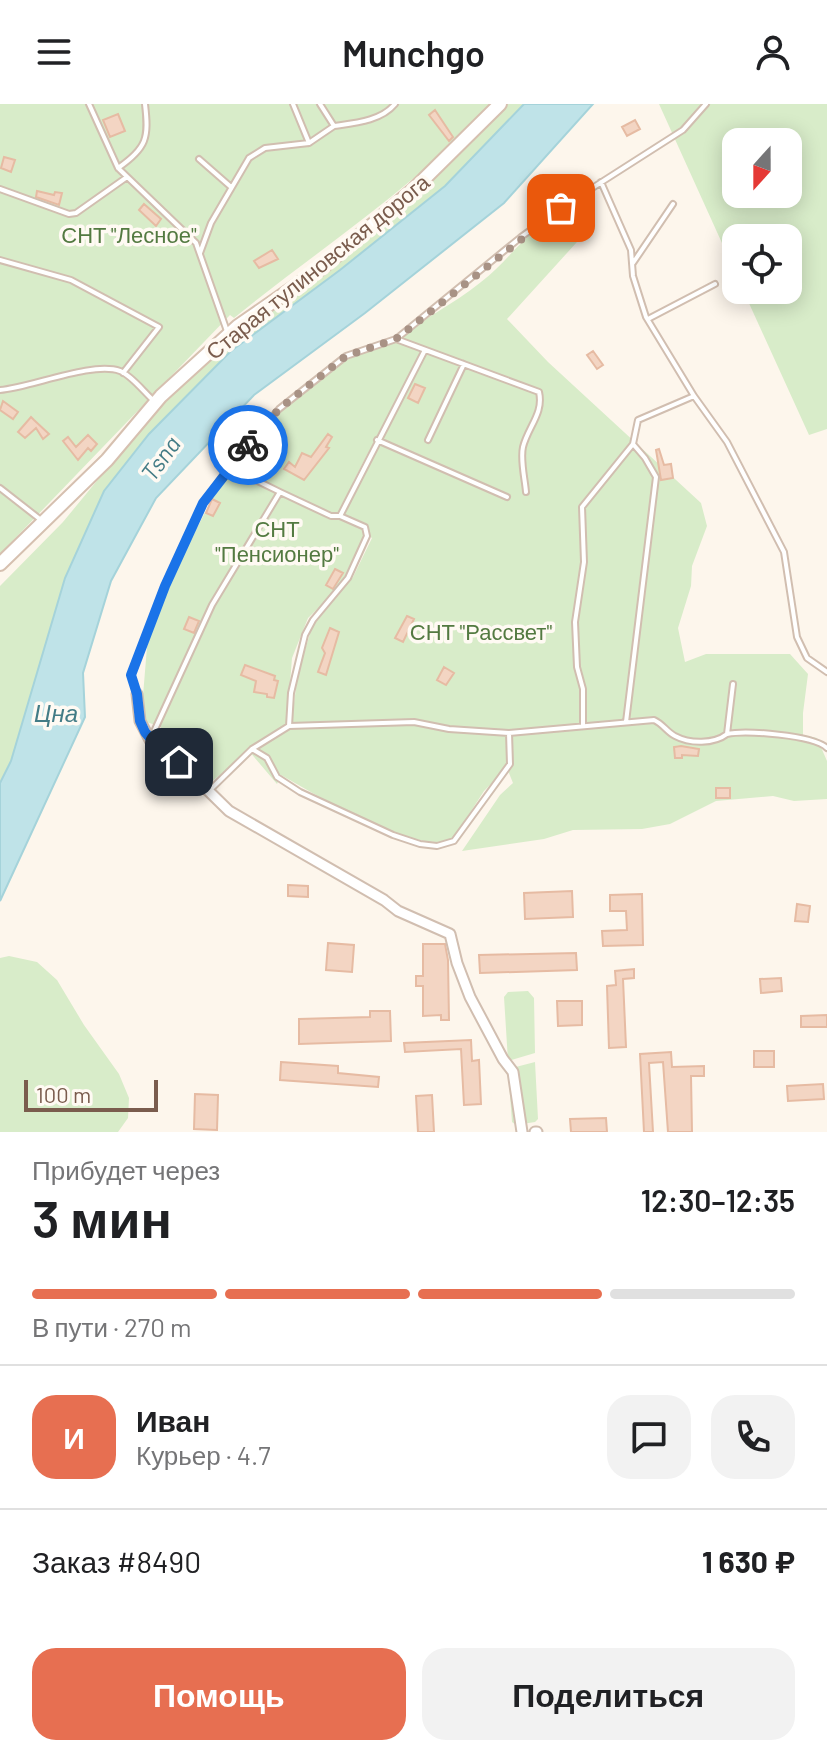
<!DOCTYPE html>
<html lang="ru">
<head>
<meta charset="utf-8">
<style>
  body { margin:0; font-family:Barlow,sans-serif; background:#f2f2f2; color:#202124; height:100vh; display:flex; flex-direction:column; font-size:30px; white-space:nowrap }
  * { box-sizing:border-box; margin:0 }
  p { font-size:26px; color:#757577 }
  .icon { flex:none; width:44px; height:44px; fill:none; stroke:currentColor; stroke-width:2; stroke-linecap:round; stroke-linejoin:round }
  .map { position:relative; height:1028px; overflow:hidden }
  .side { display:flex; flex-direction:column; background:#fff; flex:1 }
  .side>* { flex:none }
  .needle { width:52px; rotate:201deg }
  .tools { position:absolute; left:722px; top:24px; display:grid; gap:16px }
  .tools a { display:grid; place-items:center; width:80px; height:80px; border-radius:16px; background:#fff; box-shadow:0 4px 20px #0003; font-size:40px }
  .scale { position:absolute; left:24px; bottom:20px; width:134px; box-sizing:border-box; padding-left:8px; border:4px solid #7a5c4d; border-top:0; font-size:22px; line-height:28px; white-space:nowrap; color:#7a5c4d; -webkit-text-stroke:6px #fffaf3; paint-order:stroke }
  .pin { position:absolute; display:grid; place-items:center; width:68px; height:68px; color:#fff; margin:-34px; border-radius:16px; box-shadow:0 4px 12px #0006 }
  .courier { position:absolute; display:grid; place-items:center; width:80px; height:80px; margin:-40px; border:6px solid #1a73e8; border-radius:50%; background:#fff; color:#222; box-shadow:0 2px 10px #0007 }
  .overview em { font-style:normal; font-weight:600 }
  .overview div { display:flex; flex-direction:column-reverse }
  .overview { display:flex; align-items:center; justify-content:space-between; height:136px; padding:0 32px }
  h1 { font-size:52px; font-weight:600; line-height:60px }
  .bar { display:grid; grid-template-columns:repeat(4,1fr); gap:12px 8px; align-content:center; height:96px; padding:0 32px }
  .bar i { height:10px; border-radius:6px; background:#e0e0e0 }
  .bar .selected { background:#e76f51 }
  .bar p { grid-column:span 4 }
  .line { display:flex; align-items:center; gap:20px; padding:0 32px; border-top:2px solid #e0e0e0 }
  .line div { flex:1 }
  .round { display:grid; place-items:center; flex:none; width:84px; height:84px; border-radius:24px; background:#f2f2f2 }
  .primary-button { display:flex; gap:16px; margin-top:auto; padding:16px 32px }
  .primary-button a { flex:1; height:92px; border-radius:24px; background:#e76f51; color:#fff; font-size:32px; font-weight:600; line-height:92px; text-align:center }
  .primary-button a+a { background:#f2f2f2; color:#202124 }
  header { display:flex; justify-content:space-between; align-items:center; height:104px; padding:0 32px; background:#fff; font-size:36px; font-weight:600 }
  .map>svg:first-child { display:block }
  .green { fill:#d8ecc9; fill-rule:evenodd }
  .water { fill:#bfe3e8; stroke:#a5d3da; stroke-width:2 }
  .building { fill:#f3d5c3; stroke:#e6bba3; stroke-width:2 }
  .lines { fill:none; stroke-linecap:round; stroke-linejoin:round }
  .lane-casing { stroke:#d1beb0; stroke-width:8 }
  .street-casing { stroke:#d1beb0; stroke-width:13 }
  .secondary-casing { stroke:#d6c0b0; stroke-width:16 }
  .lane { stroke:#fff; stroke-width:4 }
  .street { stroke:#fff; stroke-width:9 }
  .secondary { stroke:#fff; stroke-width:12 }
  .done { stroke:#a89285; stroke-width:8; stroke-dasharray:0 14.4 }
  .route { stroke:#1a73e8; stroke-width:10 }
  .labels { text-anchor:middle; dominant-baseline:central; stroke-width:7; stroke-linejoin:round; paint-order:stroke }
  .park-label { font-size:22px; fill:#537a41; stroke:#fffaf3 }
  .street-label { font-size:22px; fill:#7a5c4d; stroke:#fffaf3 }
  .water-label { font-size:24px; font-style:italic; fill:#437c86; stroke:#fffaf3 }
</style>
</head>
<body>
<header><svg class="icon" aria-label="menu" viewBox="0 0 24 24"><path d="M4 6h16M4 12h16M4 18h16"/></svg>Munchgo<svg class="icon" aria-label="person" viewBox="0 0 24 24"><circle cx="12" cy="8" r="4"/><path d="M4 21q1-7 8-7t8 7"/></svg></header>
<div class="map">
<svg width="827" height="1028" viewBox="0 0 827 1028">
  <rect width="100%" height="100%" fill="#fdf6ec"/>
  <path class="green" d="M 0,0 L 491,0 C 465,23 441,51 415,73 C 356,123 293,166 234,214 L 230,211 L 0,450 Z
    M 507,0 L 524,0 L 445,82 L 340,166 L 104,387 L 65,474 L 11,657 L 0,679 L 0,482 L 63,418 L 156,305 L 220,240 L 442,64 Z
    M 659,0 L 827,0 L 827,325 L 809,331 L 743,186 L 788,186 L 788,134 L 736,134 L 736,170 ZM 736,38 L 788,38 L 788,90 L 736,90 Z
    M 556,111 L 577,138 L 507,215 L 548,258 L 701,399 L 707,422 L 692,462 L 691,482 L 678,524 L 685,558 L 706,550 L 790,550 L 808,570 L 803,609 L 803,631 L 817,634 L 827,657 L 827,695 L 794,697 L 773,692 L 716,697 L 670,720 L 642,725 L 573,726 L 544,735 L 462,747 L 500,691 L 513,679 L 507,664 L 484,687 L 453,735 C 414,752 317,691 281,671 L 277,680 L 249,647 L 210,679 L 162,638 L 161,623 L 141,616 L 147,543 L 155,514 L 182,453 L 213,393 L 285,299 L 337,261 L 387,236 L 392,238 C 420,216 453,201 481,178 C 508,157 526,128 556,111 ZM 376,334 L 382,337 L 357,381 L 353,378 ZM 365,430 L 372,434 L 353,473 L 312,523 L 298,569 L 292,614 L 287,617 L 292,554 L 308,514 L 339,484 Z
    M 9,852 L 37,858 L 57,876 L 84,921 L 119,970 L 129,994 L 128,1014 L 118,1028 L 0,1028 L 0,854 Z
    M 528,887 L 534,894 L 535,949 L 508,957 L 504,893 L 508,888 Z
    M 535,958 L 538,1015 L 535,1018 L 516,1021 L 512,1018 L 508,965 Z"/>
  <path class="water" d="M 524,0 L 593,0 L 504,99 L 365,209 L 254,291 L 156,394 L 111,477 L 83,569 L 85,613 L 0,797 L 0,679 L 11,657 L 65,474 L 104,387 L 149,330 L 231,247 L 340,166 L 445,82 Z"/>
  <path class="building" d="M 435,6 L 453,33 L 449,37 L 429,11 Z
    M 118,10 L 125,27 L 110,33 L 103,16 Z
    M 635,16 L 640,25 L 627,32 L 622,23 Z
    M 4,53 L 15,56 L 11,68 L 1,64 Z
    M 37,87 L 54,91 L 55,88 L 62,89 L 59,101 L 36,93 Z
    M 144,100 L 161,115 L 156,122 L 139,106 Z
    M 272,146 L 278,155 L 259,164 L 254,157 Z
    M 593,247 L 603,261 L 597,265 L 587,251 Z
    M 415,280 L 425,284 L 418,299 L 408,294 Z
    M 3,297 L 18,308 L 13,315 L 0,306 Z
    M 31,313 L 34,316 L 49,330 L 43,335 L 36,324 L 25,334 L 18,328 Z
    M 328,330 L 332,333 L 326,343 L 329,344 L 304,376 L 284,365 L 289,358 L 295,363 L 302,349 L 311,353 Z
    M 88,331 L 97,340 L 91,347 L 88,344 L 78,356 L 63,337 L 68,333 L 76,343 Z
    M 659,345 L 664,361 L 671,360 L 673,374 L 661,376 L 656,346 Z
    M 212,395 L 220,399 L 213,412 L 206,409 Z
    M 335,465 L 343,469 L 333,485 L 326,481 Z
    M 407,512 L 414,515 L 403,538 L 395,534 Z
    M 189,513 L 199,517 L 194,529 L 184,525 Z
    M 330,524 L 339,528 L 326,571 L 318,568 L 325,549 L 322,544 Z
    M 245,561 L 275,572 L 274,576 L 278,577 L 274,594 L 267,593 L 267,590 L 254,588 L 256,577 L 241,571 Z
    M 444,563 L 454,569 L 446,581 L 437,576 Z
    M 681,642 L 699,645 L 698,652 L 682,651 L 682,654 L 675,654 L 674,643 Z
    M 716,684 L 730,684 L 730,694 L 716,694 Z
    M 288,781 L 308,782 L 308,793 L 288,792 Z
    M 572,787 L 573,813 L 525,815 L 524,789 Z
    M 642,790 L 643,841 L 603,842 L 602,827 L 627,826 L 626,807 L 610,807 L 610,791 Z
    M 797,800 L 810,802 L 808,818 L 795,817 Z
    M 328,839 L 354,841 L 352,868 L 326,866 Z
    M 423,840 L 445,840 L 448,856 L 449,916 L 441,916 L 441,911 L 423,912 L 423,882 L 416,882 L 416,872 L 423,872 Z
    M 576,849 L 577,866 L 480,869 L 479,851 Z
    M 634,865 L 634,874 L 623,875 L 626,943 L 609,944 L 607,882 L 616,881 L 615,867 Z
    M 781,874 L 782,887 L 761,889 L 760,875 Z
    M 557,897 L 582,897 L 582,921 L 558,922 Z
    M 370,907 L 390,907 L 391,937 L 299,940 L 299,915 L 370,913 Z
    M 827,911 L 827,923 L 801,923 L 801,912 Z
    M 471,936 L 472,957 L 479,956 L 481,1000 L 464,1001 L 461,945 L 405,948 L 404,939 Z
    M 754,947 L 774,947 L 774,963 L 754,963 Z
    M 671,948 L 672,963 L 704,962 L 704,972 L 691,972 L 692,1028 L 668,1028 L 663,958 L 649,959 L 653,1028 L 644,1028 L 640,950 Z
    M 281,958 L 338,962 L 338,969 L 379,973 L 378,983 L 280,976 Z
    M 823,980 L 824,995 L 788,997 L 787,982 Z
    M 195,990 L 218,991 L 217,1026 L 194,1025 Z
    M 432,991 L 434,1028 L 418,1028 L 416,992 Z
    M 606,1014 L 607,1028 L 571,1028 L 570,1015 Z"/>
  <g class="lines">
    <defs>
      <path id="lane" d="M 89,0 L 118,64
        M 145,0 C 149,34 147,44 118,64 L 196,139 L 228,230
        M 293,0 L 309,39
        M 334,22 C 355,19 381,17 395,0
        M 199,55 L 231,83
        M 601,78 L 631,146 L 633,172 L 646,213 L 694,292 L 727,338 L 784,448 L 797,533 L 807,554 L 827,568
        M 0,85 L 69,110 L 76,109 L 127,73
        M 200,149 L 211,119 L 249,54 L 265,44 L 309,39 L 334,22 L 320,0
        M 0,156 L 71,176 L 159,223 L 123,269
        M 633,159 L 673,100
        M 648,215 L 715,180
        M 396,235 L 521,133 L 561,104 L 683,26 L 706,0
        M 0,286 C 30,284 92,257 120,267 C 131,271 144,288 153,296
        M 377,336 L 507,393
        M 428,336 L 464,260
        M 229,363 L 280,388
        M 0,384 L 41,416
        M 137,589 L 131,571 L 165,482 L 203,399 L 229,363 L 279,305 L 346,252 L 396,235 L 539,288 C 544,309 528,323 523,343 C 520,356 525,375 526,388
        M 626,618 L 656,373 L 645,354 L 633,340
        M 289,622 L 414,618 L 449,625 L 509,629 L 654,616 C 663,620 667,628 675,632 C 690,640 714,640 727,630 L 733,580
        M 583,622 L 583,585 L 577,563 L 575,518 L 584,458 L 582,403 L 633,340 L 638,316 L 694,292
        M 727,630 C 745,626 813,631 827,644
        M 151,634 L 212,501 L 280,388 L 331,412 L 340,412 L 425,246
        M 252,645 L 267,654 L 277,673 L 300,688 L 393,731 L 420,740 L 437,742 L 454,737 L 510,660 L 509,629
        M 210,686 L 252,645 L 289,622 L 291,589 L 305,531 L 313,516 L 348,474 L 367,432 L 365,423 L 340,412"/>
      <path id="street" d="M 137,590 L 140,617 L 150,636 L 179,658 L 229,707 L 384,796 L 398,807 L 450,830 L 457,859 L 470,893 L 503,955 L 513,968 L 522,1028
        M 535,1028 L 537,1028"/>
      <path id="secondary" d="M 0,460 L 107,356 L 161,292 L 238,222 L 323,163 L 414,85 L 500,0"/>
    </defs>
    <use href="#lane" class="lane-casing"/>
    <use href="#street" class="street-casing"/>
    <use href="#secondary" class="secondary-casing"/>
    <use href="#lane" class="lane"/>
    <use href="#street" class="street"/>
    <use href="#secondary" class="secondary"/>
  </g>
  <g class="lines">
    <path class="done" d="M 248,341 L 279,305 L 346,252 L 396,235 L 561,104"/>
    <path class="route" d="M 179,658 L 160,646 L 145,628 L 140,617 L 137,590 L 131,571 L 165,482 L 203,399 L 248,341"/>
  </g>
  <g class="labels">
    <g class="park-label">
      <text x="129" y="130">СНТ "Лесное"</text>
      <text x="277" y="424">СНТ<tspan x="277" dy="25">"Пенсионер"</tspan></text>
      <text x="481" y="527">СНТ "Рассвет"</text>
    </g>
    <g class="street-label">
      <text transform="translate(317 162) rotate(-39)">Старая тулиновская дорога</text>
    </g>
    <g class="water-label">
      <text transform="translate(160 354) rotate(-54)">Tsna</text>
      <text x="56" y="608">Цна</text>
    </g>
  </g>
</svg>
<div class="tools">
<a><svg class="needle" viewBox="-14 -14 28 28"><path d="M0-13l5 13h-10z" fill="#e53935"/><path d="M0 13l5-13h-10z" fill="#757577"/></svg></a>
<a><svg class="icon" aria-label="locate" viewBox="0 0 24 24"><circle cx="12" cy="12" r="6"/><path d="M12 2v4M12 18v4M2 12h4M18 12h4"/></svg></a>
</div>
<div class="scale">100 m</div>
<div class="pin" style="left:561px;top:104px;background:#ea580c"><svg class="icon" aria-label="bag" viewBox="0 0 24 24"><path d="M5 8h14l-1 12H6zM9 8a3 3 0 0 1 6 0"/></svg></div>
<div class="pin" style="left:179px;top:658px;background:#1f2937"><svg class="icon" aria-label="home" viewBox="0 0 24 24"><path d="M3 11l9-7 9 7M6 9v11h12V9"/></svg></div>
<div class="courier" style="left:248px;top:341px"><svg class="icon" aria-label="bike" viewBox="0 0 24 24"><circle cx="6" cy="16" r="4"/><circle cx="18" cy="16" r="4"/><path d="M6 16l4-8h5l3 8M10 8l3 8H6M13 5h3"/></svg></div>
</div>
<section class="side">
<div class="overview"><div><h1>3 мин</h1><p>Прибудет через</p></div><em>12:30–12:35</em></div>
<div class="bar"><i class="selected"></i><i class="selected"></i><i class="selected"></i><i></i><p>В пути · 270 m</p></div>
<div class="line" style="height:144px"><b class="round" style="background:#e76f51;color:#fff">И</b><div><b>Иван</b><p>Курьер · 4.7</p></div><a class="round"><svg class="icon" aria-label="chat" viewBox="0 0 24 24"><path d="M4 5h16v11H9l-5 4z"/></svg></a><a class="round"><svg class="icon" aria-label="phone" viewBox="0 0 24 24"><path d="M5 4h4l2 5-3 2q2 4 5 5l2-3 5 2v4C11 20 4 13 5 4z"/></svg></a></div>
<div class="line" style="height:104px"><div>Заказ #8490</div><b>1 630 ₽</b></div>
<div class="primary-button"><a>Помощь</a><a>Поделиться</a></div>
</section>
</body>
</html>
